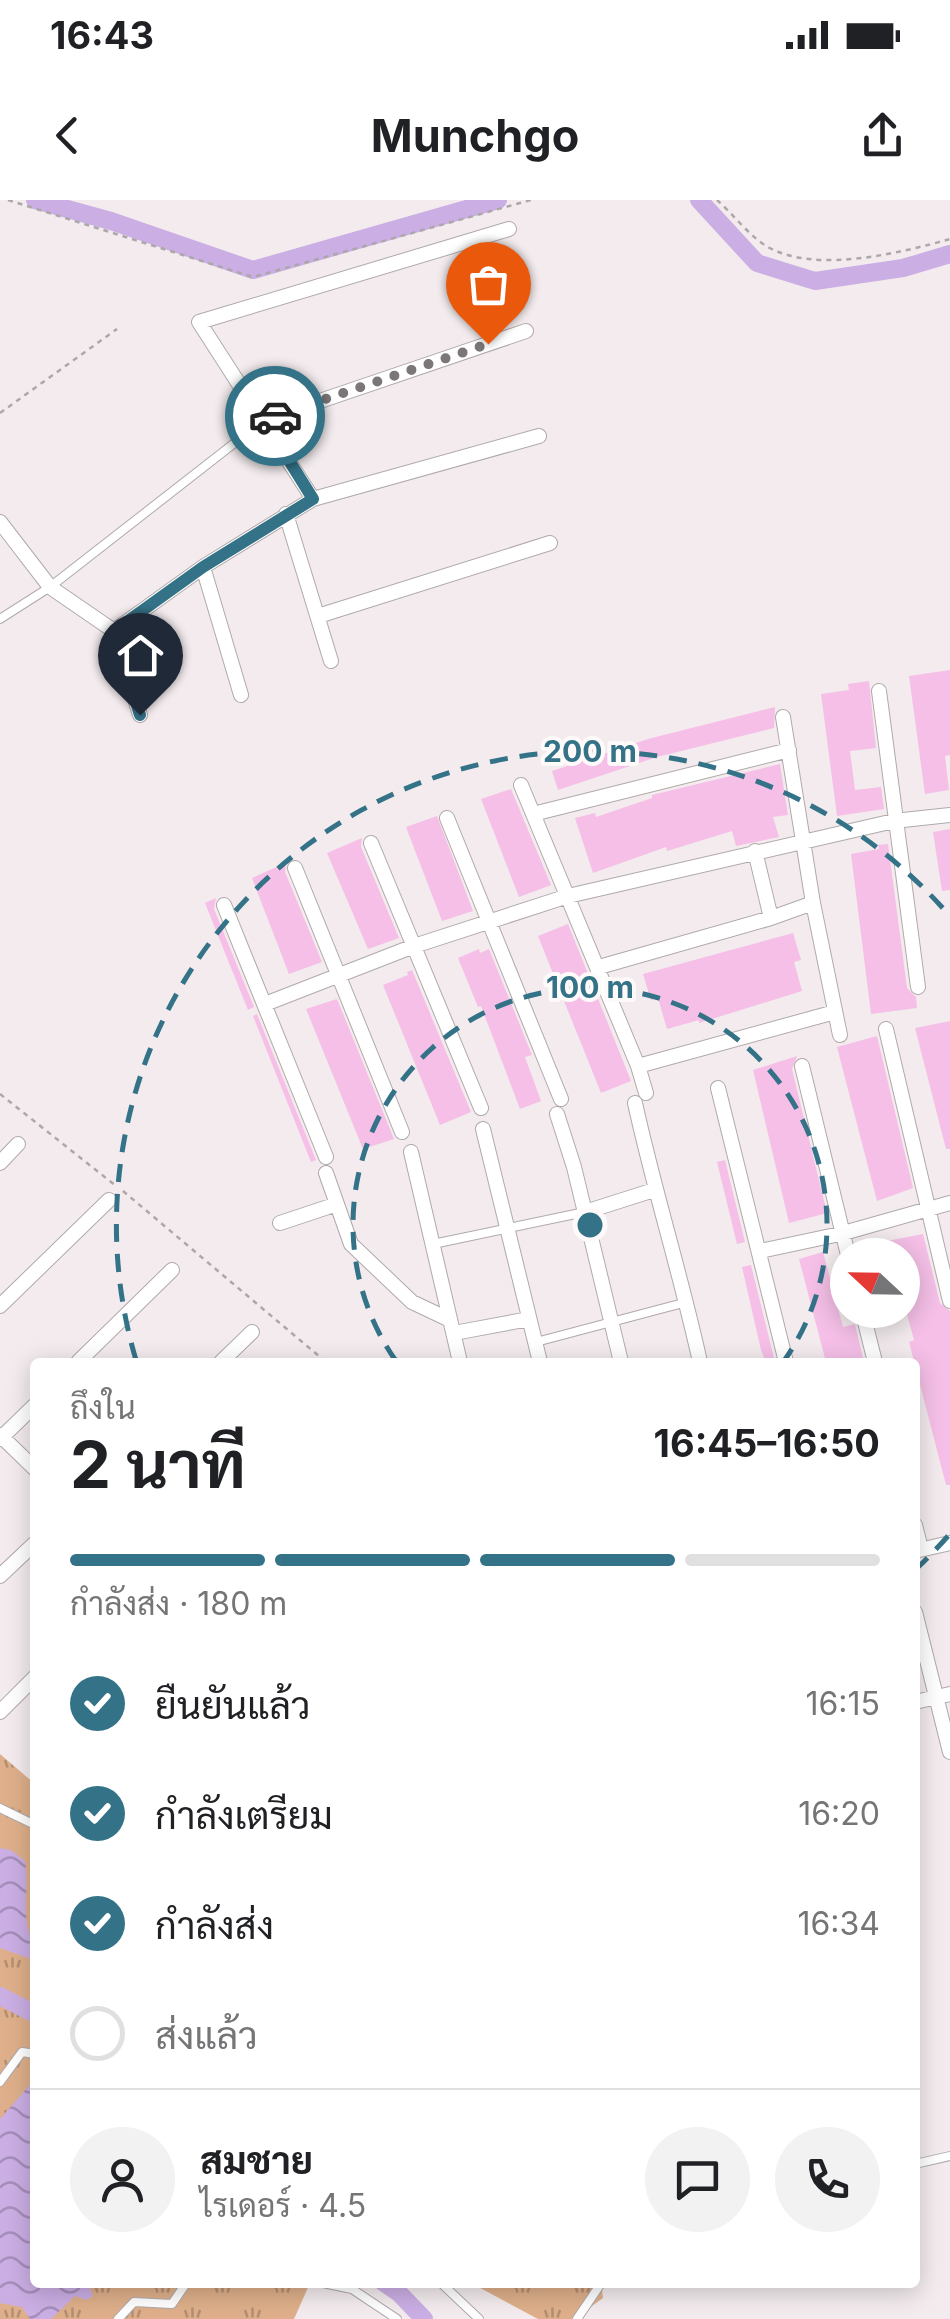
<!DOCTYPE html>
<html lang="th">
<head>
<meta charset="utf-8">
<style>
  body { margin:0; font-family:Inter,Sarabun,sans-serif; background:#f2f2f2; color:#202124; height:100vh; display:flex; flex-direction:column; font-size:38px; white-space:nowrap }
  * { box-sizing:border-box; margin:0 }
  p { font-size:32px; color:#757577 }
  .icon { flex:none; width:55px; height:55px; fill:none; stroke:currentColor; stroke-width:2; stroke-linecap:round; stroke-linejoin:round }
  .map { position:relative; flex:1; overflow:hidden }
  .side { position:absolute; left:30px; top:1158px; width:890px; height:930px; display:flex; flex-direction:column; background:#fff; border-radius:10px; box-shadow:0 5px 25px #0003 }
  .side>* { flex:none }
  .needle { width:65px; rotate:292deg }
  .controls { position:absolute; left:830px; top:1038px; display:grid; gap:20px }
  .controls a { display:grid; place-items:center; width:90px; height:90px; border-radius:50%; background:#fff; box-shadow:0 5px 25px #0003; font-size:50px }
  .pin { position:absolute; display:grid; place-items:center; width:85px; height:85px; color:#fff; margin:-102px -42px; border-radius:50% 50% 50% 0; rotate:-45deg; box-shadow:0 0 10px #0007 }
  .pin .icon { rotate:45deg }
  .courier { position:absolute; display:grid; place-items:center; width:100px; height:100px; margin:-50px; border:8px solid #347288; border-radius:50%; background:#fff; color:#222; box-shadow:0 2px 12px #0007 }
  .headline em { font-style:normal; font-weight:700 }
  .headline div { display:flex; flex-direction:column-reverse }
  .headline { display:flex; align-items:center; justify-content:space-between; height:170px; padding:0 40px }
  h1 { font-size:65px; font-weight:700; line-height:75px }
  .bar { display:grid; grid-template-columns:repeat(4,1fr); gap:15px 10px; align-content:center; height:120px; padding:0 40px }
  .bar i { height:12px; border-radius:8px; background:#e0e0e0 }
  .bar .on { background:#347288 }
  .bar p { grid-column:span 4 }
  .line { display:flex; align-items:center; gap:25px; padding:0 40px; border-top:2px solid #e0e0e0 }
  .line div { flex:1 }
  .round { display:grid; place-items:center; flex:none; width:105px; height:105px; border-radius:52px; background:#f2f2f2 }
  ol { padding:0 40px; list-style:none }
  li { display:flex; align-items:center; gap:30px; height:110px }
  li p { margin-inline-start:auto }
  li .icon { padding:10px; border-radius:50%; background:#347288; color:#fff; stroke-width:4 }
  li:last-child { color:#757577 }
  li i { width:55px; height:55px; border:5px solid #e0e0e0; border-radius:50% }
  .status { display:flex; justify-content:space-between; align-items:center; height:70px; padding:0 50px; background:#fff; direction:ltr }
  .status svg { height:28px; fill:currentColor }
  header { display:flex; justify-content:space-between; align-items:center; height:130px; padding:0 40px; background:#fff; font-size:45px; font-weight:700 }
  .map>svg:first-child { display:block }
  .grass { fill:url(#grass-tufts) }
  .water { fill:url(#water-waves) }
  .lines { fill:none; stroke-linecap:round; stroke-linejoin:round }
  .canal { stroke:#caaee4; stroke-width:18 }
  .building { fill:#f5bfe7 }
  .lane-casing { stroke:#b0a9aa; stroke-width:10 }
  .street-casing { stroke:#b0a9aa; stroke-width:16 }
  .path { stroke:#aea7a9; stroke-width:2.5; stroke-dasharray:5 5; stroke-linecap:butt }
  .lane { stroke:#fff; stroke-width:8 }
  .street { stroke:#fff; stroke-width:14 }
  .done { stroke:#7b7677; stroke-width:10; stroke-dasharray:0 18 }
  .route { stroke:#347288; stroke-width:12 }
  .ring { fill:none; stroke:#347288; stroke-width:5; stroke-dasharray:18 12 }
  .centre { fill:#347288; stroke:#fefafa; stroke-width:5 }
  .ring-label { font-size:30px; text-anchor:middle; font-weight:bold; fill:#347288; stroke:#fefafa; stroke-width:8; stroke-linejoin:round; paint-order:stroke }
</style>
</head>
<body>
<div class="status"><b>16:43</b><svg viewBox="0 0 49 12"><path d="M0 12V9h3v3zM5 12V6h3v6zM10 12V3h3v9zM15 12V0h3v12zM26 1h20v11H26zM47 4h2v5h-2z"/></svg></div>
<header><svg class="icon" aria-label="back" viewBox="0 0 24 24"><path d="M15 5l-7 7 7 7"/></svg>Munchgo<svg class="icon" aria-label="share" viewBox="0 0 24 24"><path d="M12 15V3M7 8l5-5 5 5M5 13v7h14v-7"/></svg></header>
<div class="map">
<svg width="950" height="2119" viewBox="0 0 950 2119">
  <defs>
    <pattern id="grass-tufts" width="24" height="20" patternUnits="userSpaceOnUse" patternTransform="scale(2.5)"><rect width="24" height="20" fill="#deaf8a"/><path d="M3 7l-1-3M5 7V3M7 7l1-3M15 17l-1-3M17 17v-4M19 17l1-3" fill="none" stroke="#b58f72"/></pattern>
    <pattern id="water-waves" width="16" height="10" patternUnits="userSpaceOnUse" patternTransform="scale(2.5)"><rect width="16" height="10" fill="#caaee4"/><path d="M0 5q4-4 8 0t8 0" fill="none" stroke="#a58eba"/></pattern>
  </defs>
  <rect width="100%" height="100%" fill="#f3ebed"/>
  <path class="grass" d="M 0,1554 L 35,1584 L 35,2082 L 310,2083 L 294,2119 L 0,2119 Z
    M 471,2083 L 601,2083 L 603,2098 L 574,2119 L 538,2119 Z"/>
  <path class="water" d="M 0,1648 L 11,1650 L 25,1661 C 30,1694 19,1716 35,1748 L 31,1759 L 0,1748 Z
    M 35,1879 L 35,2082 L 88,2083 L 93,2096 L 86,2100 L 75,2096 L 51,2119 L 30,2119 L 22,2107 L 0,2103 L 0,1919 Z"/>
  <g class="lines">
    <path class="canal" d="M 35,0 L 111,21 L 253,70 L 498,0
      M 699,0 L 757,63 L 815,81 L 903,68 L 950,54
      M 0,1796 L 35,1814
      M 383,2082 L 399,2093 L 424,2119"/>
  </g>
  <path class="building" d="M 950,470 L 950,555 L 945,556 L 949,590 L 925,594 L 909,476 Z
    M 869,481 L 876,548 L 850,551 L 855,590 L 881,587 L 884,609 L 837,616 L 821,494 L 849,490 L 848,484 Z
    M 775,507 L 774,528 L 657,557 L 558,590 L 552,571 L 648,539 Z
    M 780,564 L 788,615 L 773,617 L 779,637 L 736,646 L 732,631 L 667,651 L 666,647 L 593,673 L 575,618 L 595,613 L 596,617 L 652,598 L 652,595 Z
    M 511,589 L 551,685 L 519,697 L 481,599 Z
    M 437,616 L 473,711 L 442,721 L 406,627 Z
    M 950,629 L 950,690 L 942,691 L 933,632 Z
    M 362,638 L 361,647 L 399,738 L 368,749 L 327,653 Z
    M 888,644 L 907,788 L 916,797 L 917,808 L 871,814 L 851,654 L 879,649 L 878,645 Z
    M 286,663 L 285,672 L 322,762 L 289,774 L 252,678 Z
    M 216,698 L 214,709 L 254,807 L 248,810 L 205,703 Z
    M 568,724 L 631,881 L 601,893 L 538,736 Z
    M 793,733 L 801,760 L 794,762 L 802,791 L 699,823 L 699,820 L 667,829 L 658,798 L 651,800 L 643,774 Z
    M 479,749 L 480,753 L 489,749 L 532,855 L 525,857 L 541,901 L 520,909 L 481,806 L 478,807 L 458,758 Z
    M 412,770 L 471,912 L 440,925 L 383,785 L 408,775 L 407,772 Z
    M 337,799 L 394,939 L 363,949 L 306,809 Z
    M 257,814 L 316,960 L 311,962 L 253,816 Z
    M 950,821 L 950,949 L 946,949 L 915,828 Z
    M 877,836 L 913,988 L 877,1001 L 837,847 Z
    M 797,856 L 792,869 L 827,1013 L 789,1023 L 753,870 Z
    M 725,960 L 745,1042 L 737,1044 L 717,962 Z
    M 923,1034 L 940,1103 L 950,1111 L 950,1285 L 946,1285 L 909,1142 L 914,1140 L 902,1096 L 902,1055 L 890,1055 L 887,1041 Z
    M 823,1052 L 843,1127 L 855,1124 L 864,1162 L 826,1162 L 799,1059 Z
    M 751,1065 L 775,1162 L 766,1162 L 761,1150 L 742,1067 Z"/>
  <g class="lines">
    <defs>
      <path id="lane" d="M 0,419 L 50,387 L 264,220
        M 433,1044 L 585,1012
        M 536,1142 L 687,1102
        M 0,1608 L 35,1625
        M 0,1882 L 22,1852 L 35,1854
        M 915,1964 L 950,1956
        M 318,2082 L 352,2089 L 397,2119
        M 440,2082 L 479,2119
        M 118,2119 L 134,2102 L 172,2104 L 187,2082
        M 577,2119 L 602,2082"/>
      <path id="street" d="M 264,220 L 526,131
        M 313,299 L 539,236
        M 286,314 L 331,461
        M 0,322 L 50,387 L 114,431 L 203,367 L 313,299 L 199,122 L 509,29
        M 203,367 L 241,495
        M 318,416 L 550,343
        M 114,431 L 140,515
        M 879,491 L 918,787
        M 783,517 L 813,703 L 840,835
        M 521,585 L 638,866 L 835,812
        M 533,614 L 789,550
        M 447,618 L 561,899
        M 371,643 L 481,908
        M 755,651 L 771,718
        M 295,668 L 402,932
        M 224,705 L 326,957
        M 599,767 L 771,718 L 813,703
        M 265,804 L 414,746 L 568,696 L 894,621 L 950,615
        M 886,829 L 950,1101
        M 638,866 L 646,893
        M 802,866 L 848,1055
        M 718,888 L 786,1162
        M 635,903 C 654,990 681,1075 700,1162
        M 557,914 L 574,967 L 621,1162
        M 483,929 L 540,1162
        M 411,952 L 460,1162
        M 0,963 L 18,944
        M 326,973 L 351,1044 L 412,1102 L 450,1120
        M 585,1012 L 654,990
        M 280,1023 L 337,1004
        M 760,1051 L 840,1034 L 950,1003
        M 0,1106 L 109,1000
        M 862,1110 L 875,1162
        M 454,1133 L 529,1119
        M 78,1162 L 172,1070
        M 221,1162 L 252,1132
        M 0,1235 L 35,1269
        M 0,1239 L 35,1205
        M 915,1325 L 921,1349
        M 915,1351 L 950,1343
        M 0,1376 L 35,1343
        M 915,1412 L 950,1552
        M 915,1502 L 950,1494
        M 0,1512 L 35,1477"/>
    </defs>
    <use href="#lane" class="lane-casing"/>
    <use href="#street" class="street-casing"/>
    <path class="path" d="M 8,0 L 253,77 L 531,0
      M 717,0 C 733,14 750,37 768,47 C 816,74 900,53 950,39
      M 0,213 L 117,129
      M 0,894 L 116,986
      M 123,991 L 326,1162"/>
    <use href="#lane" class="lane"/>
    <use href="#street" class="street"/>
  </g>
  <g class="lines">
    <path class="done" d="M 275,216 L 488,144"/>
    <path class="route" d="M 140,515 L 114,431 L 203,367 L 313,299 L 264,220 L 275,216"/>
  </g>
  <g class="ring">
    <path d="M396 1161A237 237 0 1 1 784 1161"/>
    <path d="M948 1336A474 474 0 0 1 916 1369M136 1160A474 474 0 0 1 948 714"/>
  </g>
  <circle cx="590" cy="1025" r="15" class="centre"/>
  <g class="ring-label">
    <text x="590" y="562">200 m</text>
    <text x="590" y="798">100 m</text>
  </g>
</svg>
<div class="controls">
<a><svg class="needle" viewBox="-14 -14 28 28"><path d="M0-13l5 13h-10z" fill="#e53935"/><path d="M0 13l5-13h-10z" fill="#757577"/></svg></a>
</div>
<div class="pin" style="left:488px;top:144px;background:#ea580c"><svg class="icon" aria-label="bag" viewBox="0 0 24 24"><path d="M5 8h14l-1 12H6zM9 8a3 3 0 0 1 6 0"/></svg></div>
<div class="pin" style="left:140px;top:515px;background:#1f2937"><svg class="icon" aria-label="home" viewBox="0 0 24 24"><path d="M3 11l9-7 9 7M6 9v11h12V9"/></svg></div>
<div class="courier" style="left:275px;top:216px"><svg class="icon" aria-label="car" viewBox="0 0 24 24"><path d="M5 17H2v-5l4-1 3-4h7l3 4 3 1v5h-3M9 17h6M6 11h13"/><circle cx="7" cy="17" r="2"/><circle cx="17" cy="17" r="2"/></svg></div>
<section class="side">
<div class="headline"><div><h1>2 นาที</h1><p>ถึงใน</p></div><em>16:45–16:50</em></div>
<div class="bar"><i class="on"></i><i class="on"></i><i class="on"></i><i></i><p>กำลังส่ง · 180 m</p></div>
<ol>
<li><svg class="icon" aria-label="check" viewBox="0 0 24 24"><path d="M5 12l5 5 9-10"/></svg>ยืนยันแล้ว<p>16:15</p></li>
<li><svg class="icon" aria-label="check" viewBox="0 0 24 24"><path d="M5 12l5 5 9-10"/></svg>กำลังเตรียม<p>16:20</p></li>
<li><svg class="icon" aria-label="check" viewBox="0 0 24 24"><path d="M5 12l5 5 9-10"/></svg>กำลังส่ง<p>16:34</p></li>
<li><i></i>ส่งแล้ว</li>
</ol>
<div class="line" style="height:180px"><a class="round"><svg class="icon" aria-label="person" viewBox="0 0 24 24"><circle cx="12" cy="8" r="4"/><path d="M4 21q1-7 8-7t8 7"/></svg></a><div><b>สมชาย</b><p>ไรเดอร์ · 4.5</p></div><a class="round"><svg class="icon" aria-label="chat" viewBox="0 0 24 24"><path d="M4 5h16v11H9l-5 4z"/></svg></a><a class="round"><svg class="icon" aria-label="phone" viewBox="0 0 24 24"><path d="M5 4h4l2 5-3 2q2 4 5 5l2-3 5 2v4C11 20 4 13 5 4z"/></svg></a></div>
</section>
</div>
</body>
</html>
